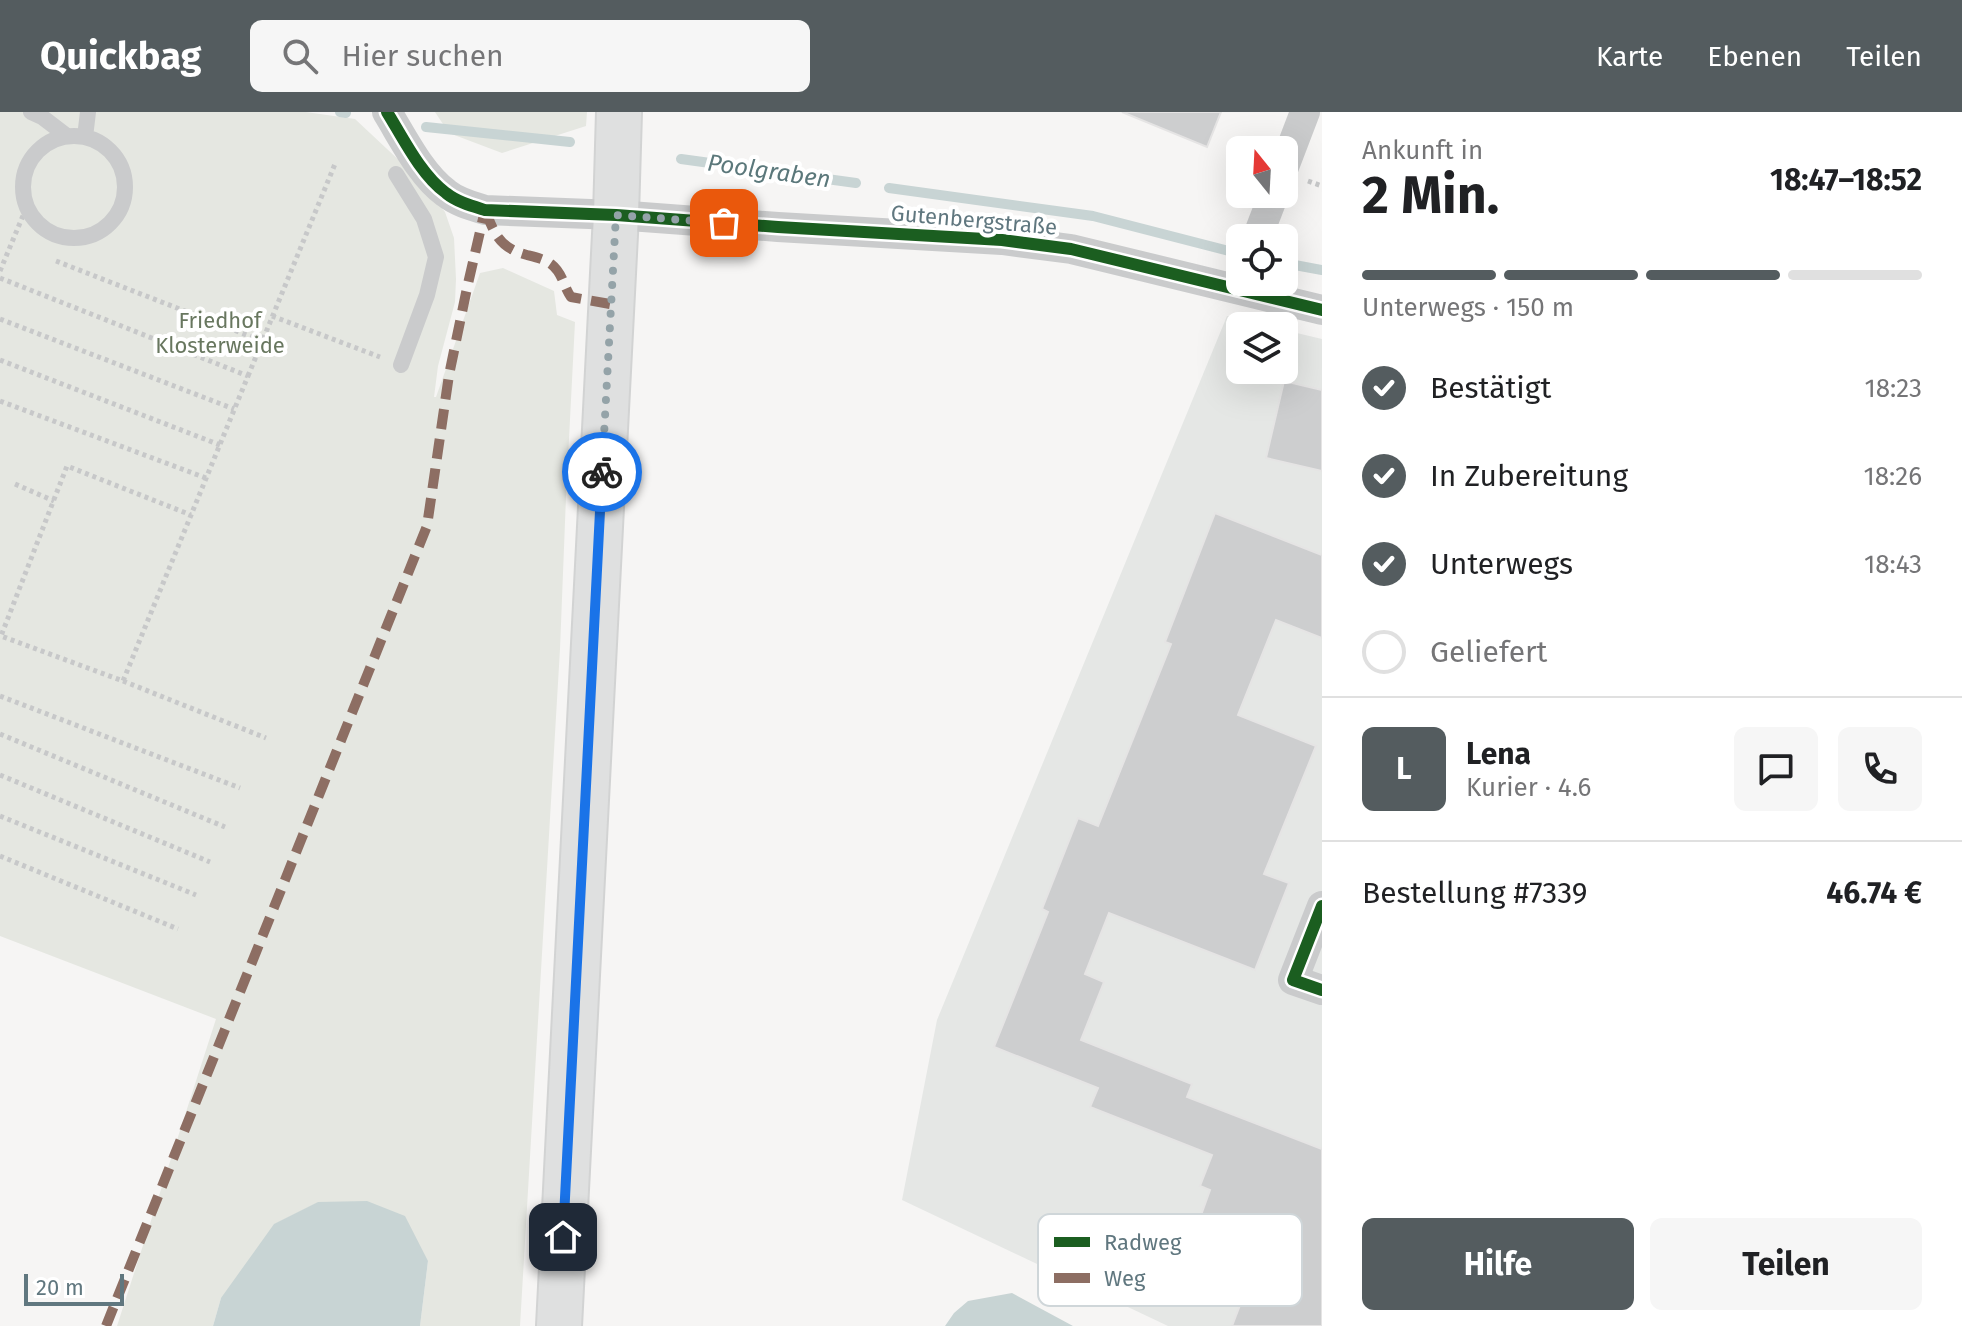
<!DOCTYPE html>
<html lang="de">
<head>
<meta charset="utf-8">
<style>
  body { margin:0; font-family:"Fira Sans",sans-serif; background:#f6f6f6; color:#202124; height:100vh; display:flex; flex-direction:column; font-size:30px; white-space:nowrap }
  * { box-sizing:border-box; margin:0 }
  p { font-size:26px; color:#757577 }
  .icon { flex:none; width:44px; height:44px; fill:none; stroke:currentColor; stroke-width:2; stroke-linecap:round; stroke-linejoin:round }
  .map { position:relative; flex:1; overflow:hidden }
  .side { display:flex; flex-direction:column; background:#fff; width:640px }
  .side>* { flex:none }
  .needle { width:52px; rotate:342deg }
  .controls { position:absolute; left:1226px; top:24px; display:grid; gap:16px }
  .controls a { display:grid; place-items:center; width:72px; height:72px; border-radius:12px; background:#fff; box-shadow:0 8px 32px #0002; font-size:40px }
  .scale { position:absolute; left:24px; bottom:20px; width:100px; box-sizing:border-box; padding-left:8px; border:4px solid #60777f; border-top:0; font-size:22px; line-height:28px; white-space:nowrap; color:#60777f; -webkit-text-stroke:6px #fff; paint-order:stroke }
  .pin { position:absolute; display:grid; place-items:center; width:68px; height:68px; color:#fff; margin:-34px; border-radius:16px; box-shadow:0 4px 12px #0006 }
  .courier { position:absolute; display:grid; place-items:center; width:80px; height:80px; margin:-40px; border:6px solid #1a73e8; border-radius:50%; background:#fff; color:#222; box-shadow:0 2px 10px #0007 }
  .overview em { font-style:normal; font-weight:700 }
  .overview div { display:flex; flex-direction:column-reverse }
  .overview { display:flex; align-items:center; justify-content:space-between; height:136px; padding:0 40px }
  h1 { font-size:52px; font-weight:700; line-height:60px }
  .bar { display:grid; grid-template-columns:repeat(4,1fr); gap:12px 8px; align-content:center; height:96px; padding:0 40px }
  .bar i { height:10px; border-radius:6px; background:#e0e0e0 }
  .bar .active { background:#545c5f }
  .bar p { grid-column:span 4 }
  .line { display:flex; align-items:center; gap:20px; padding:0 40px; border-top:2px solid #e0e0e0 }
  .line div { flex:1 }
  .round { display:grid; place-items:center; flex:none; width:84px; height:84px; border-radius:12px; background:#f6f6f6 }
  ol { padding:0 40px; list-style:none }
  li { display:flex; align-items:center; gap:24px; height:88px }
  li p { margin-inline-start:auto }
  li .icon { padding:8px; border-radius:50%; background:#545c5f; color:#fff; stroke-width:4 }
  li:last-child { color:#757577 }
  li i { width:44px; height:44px; border:4px solid #e0e0e0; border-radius:50% }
  .button { display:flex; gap:16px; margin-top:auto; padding:16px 40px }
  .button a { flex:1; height:92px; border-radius:12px; background:#545c5f; color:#fff; font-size:32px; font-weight:700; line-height:92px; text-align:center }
  .button a+a { background:#f6f6f6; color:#202124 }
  header { display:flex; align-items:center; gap:48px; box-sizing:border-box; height:112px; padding:0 40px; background:#545c5f; color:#fff }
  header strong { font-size:38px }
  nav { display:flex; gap:44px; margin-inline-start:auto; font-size:28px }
  .search { width:560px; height:72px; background:#f6f6f6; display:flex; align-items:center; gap:20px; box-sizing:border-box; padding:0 28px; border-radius:12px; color:#757577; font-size:30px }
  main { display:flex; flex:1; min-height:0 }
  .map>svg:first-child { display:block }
  .built { fill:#e5e7e5 }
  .green { fill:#e5e7e1 }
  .water { fill:#c8d4d4 }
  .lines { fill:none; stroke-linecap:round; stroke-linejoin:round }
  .stream { stroke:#c8d4d4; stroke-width:10 }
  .building { fill:#cdcecf; stroke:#e5e4e4; stroke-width:2 }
  .secondary-casing { stroke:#d2d3d3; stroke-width:48 }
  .path { stroke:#c7c8c9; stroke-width:5; stroke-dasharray:4 4; stroke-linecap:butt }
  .lane { stroke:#cacbcc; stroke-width:16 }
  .street { stroke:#cacbcc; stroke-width:30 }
  .secondary { stroke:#dfe0e0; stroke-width:44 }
  .quiet { stroke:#8d6e63; stroke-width:10; stroke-dasharray:20 10; stroke-linecap:butt }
  .cycleway-casing { stroke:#fff; stroke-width:17 }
  .cycleway { stroke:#1b5e20; stroke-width:12 }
  .done { stroke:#94a3a8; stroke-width:8; stroke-dasharray:0 14.4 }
  .route { stroke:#1a73e8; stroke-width:10 }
  .labels { text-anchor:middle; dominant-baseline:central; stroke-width:8; stroke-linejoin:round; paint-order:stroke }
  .street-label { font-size:22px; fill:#60777f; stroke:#fff }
  .park-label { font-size:22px; fill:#68775f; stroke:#fff }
  .water-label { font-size:24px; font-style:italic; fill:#5b787b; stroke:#fff }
  .key { fill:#fff; stroke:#cfd6d9; stroke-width:2 }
  .key-label { font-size:22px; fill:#60777f }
</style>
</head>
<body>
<header>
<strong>Quickbag</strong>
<div class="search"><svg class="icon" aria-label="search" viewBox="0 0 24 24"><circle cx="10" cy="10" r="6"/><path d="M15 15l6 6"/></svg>Hier suchen</div>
<nav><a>Karte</a><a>Ebenen</a><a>Teilen</a></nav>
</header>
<main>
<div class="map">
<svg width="1322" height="1214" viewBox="0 0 1322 1214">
  <rect width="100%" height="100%" fill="#f6f5f4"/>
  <path class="built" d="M 1227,204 L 1268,214 L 1240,214 L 1240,258 L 1284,258 L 1284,218 L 1322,227 L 1322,1214 L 1168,1214 L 902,1088 L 937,908 Z"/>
  <path class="green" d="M 0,0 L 306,0 L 355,7 L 418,66 L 445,100 L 454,126 L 456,167 L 455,190 L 438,254 L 434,285 L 436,285 L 480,161 L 503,156 L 554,179 L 557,203 L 575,210 L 566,385 L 560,537 L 520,1214 L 420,1214 L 428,1149 L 221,1186 L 213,1214 L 117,1214 L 216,907 L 0,824 Z
    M 435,0 L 587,0 L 586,14 L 502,41 L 449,21 Z"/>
  <path class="water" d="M 367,1089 L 405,1104 L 428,1149 L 420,1214 L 213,1214 L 221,1186 L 274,1112 L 318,1090 Z
    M 1012,1181 L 1073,1214 L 945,1214 L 954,1201 L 968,1189 Z"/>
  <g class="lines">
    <path class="stream" d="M 340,0 L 346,1
      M 426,15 L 570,30
      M 681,47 L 856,71
      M 889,76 L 1093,104 L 1229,139
      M 1284,151 L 1322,158"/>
  </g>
  <path class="building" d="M 1122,0 L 1221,0 L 1207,35 Z
    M 1284,269 L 1322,278 L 1322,359 L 1266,346 Z
    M 1215,401 L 1322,443 L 1322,526 L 1276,508 L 1238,603 L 1316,634 L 1264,762 L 1289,771 L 1255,858 L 1109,801 L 1085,862 L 1104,870 L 1081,928 L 1192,972 L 1187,985 L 1322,1037 L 1322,1214 L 1232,1214 L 1264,1130 L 1200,1106 L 1210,1078 L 1200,1074 L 1212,1043 L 1090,995 L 1098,976 L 994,935 L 1048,800 L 1042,797 L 1078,706 L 1098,714 L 1171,532 L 1165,530 Z"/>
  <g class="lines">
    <defs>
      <path id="secondary" d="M 559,1214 L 616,103 L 619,0"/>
    </defs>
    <use href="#secondary" class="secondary-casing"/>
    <path class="path" d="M 1308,69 L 1322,74
      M 56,149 L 262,229
      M 0,159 L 27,94
      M 0,166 L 248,264 L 123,569 L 1,524 L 67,354 L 191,403
      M 272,204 L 380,245
      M 0,207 L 234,297
      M 0,248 L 220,333
      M 248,264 L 335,52
      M 0,289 L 206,366
      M 15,372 L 54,389
      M 123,569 L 266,626
      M 0,584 L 240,676
      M 0,622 L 225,715
      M 0,663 L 210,750
      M 0,704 L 196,783
      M 0,744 L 178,817"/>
    <path class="lane" d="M 31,0 L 42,5 L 67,24
      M23 75a51 51 0 1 1 102 0a51 51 0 1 1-102 0Z
      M 85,25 L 88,0
      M 396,62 L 424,107 L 436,145 L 427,183 L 401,253"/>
    <path class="street" d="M 387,0 C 403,26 421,63 446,81 C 457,90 472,94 485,98 L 616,103 L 778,115 L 1002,128 L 1071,137 L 1322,198
      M 1284,55 L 1305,0
      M 1257,126 L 1274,82
      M 1322,794 L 1293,868 L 1322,878"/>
    <use href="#secondary" class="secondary"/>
    <path class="quiet" d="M 485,98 C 495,123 500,136 527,143 C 535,145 544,147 551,152 C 563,161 563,174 571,185 L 610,192
      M 106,1214 L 427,414 L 449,263 L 467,176 L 485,98"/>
    <defs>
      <path id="cycleway" d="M 387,0 C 403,26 421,63 446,81 C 457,90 472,94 485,98 L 616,103 L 778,115 L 1002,128 L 1071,137 L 1322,198
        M 1322,794 L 1293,868 L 1322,878"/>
    </defs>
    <use href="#cycleway" class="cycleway-casing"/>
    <use href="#cycleway" class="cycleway"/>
  </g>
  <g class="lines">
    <path class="done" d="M 602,360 L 616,103 L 724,111"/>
    <path class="route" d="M 563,1125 L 602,360"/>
  </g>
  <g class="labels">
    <g class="street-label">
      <text transform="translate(974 108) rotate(5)">Gutenbergstraße</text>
    </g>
    <g class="park-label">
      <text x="220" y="208">Friedhof<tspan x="220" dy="25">Klosterweide</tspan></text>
    </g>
    <g class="water-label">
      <text transform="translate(769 59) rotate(8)">Poolgraben</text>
    </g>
  </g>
  <rect x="1038" y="1102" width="264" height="92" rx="12" class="key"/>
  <rect x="1054" y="1125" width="36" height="10" fill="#1b5e20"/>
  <rect x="1054" y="1161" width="36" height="10" fill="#8d6e63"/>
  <g class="key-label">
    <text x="1104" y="1138">Radweg</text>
    <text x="1104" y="1174">Weg</text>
  </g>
</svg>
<div class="controls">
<a><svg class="needle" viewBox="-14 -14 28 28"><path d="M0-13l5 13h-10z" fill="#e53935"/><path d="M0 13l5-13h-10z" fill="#757577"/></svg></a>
<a><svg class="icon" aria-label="locate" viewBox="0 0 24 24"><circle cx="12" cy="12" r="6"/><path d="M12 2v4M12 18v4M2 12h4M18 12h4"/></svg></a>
<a><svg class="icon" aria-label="layers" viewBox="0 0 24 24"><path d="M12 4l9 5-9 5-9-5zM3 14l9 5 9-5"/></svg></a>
</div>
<div class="scale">20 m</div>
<div class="pin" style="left:724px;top:111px;background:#ea580c"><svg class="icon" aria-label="bag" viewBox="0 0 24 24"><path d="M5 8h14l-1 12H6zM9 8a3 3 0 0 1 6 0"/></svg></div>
<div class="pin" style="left:563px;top:1125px;background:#1f2937"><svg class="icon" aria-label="home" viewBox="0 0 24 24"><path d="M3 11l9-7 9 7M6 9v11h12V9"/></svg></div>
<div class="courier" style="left:602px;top:360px"><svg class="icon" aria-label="bike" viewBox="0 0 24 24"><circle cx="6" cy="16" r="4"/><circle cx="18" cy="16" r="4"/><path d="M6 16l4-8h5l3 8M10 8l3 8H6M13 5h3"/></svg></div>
</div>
<section class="side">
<div class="overview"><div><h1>2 Min.</h1><p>Ankunft in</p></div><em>18:47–18:52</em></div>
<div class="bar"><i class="active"></i><i class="active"></i><i class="active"></i><i></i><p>Unterwegs · 150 m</p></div>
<ol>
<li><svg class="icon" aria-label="check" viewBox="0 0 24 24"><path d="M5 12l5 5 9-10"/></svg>Bestätigt<p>18:23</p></li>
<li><svg class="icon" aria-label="check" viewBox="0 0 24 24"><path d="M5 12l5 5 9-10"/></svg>In Zubereitung<p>18:26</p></li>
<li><svg class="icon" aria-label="check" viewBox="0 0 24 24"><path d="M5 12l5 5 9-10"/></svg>Unterwegs<p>18:43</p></li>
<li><i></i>Geliefert</li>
</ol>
<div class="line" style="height:144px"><b class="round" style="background:#545c5f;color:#fff">L</b><div><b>Lena</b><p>Kurier · 4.6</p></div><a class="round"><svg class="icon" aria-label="chat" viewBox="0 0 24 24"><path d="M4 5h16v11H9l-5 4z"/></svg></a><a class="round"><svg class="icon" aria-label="phone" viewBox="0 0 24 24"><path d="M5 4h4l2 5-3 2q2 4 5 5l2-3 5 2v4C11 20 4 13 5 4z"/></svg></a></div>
<div class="line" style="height:104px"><div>Bestellung #7339</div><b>46.74 €</b></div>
<div class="button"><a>Hilfe</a><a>Teilen</a></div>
</section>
</main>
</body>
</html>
